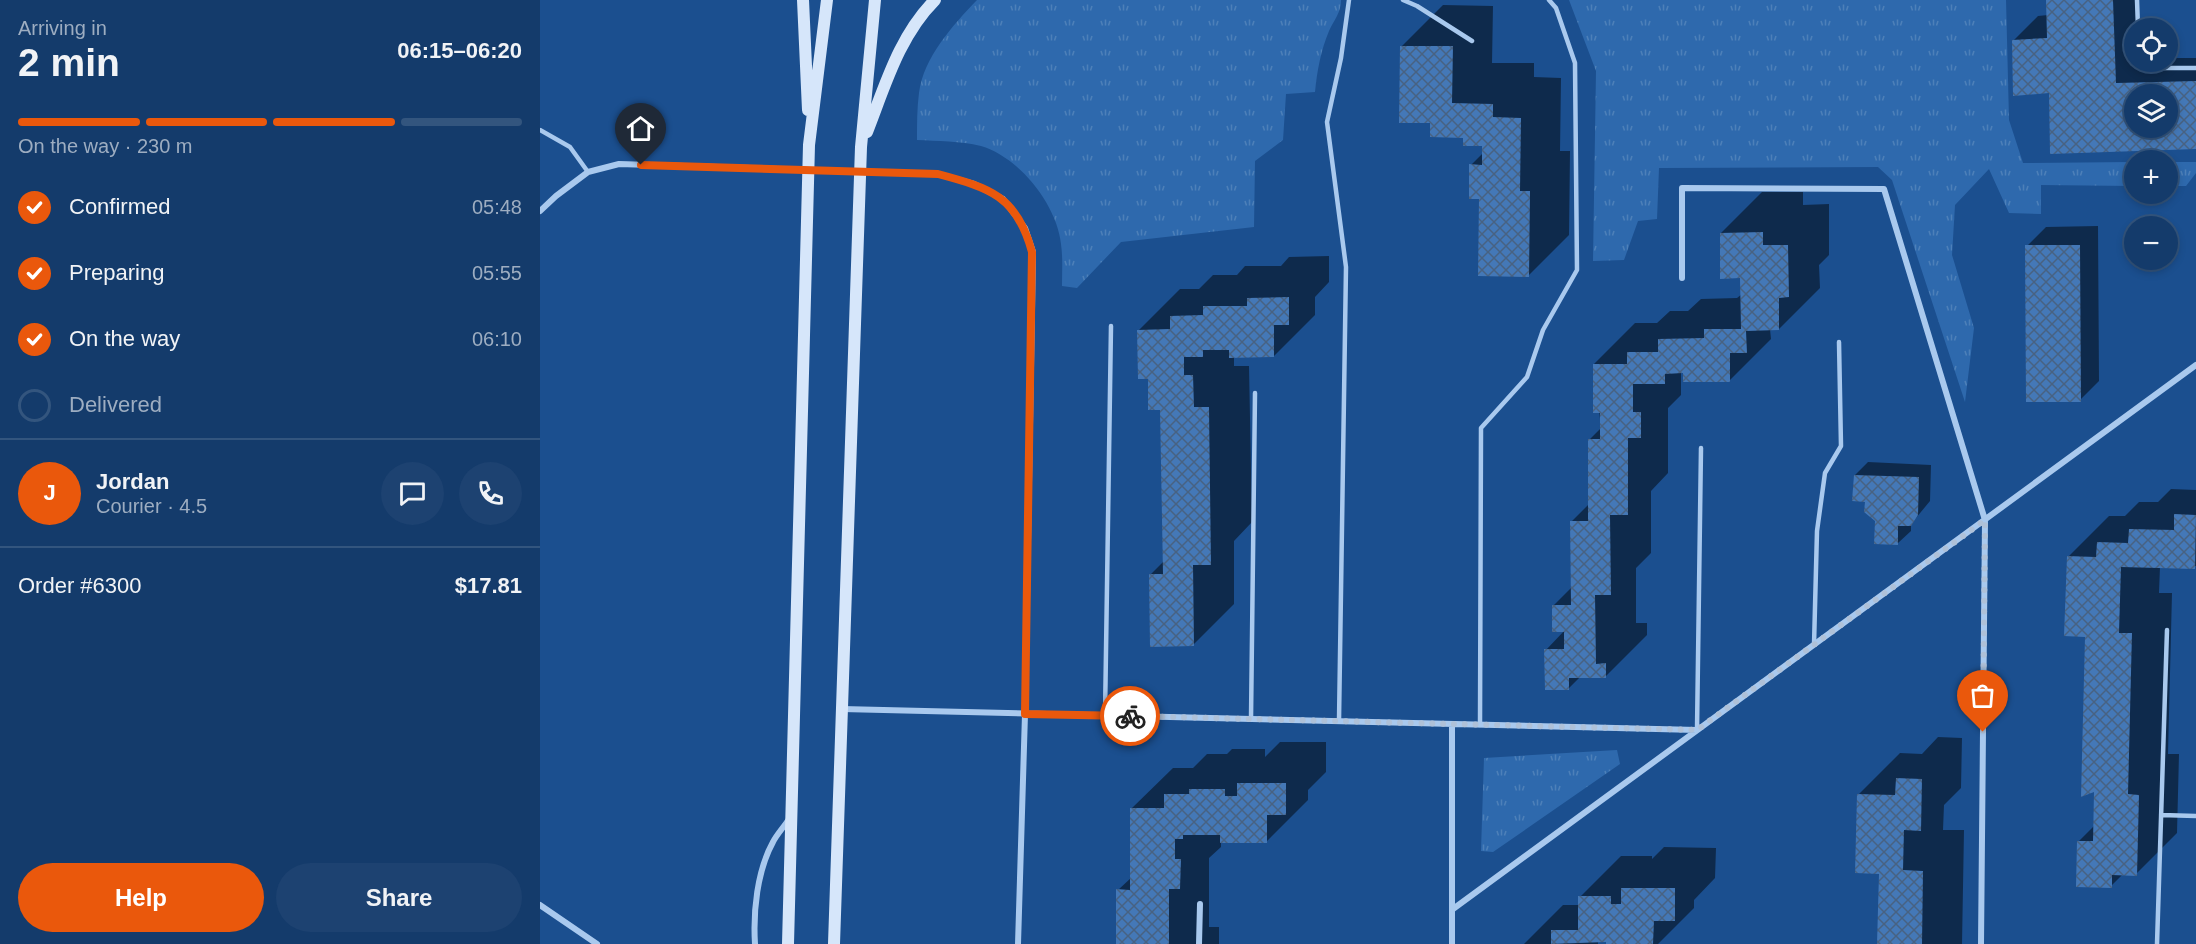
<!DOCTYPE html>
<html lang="en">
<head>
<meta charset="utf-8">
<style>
  body { margin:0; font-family:Helvetica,sans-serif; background:#1d4271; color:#f1f3f6; height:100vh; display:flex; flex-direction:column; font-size:22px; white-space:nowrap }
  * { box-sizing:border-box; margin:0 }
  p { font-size:20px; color:#9dadc1 }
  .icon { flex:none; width:33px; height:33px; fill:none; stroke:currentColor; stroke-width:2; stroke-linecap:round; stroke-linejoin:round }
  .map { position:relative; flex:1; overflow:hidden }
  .drawer { display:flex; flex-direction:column; background:#143b6b; width:540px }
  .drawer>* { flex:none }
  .controls { position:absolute; left:1584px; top:18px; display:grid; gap:12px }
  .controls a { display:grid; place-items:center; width:54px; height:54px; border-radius:50%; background:#143b6b; box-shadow:0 3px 9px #0003,0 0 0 2px #33557e; font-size:30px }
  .pin { position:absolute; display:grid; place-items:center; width:51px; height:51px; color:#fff; margin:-62px -26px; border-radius:50% 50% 50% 0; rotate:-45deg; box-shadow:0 0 6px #0007 }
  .pin .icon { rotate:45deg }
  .courier { position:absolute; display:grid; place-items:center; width:60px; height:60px; margin:-30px; border:4px solid #ea580c; border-radius:50%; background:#fff; color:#222; box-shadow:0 2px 8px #0007 }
  .overview em { font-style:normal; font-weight:600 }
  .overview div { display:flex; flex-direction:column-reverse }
  .overview { display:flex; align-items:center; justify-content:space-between; height:102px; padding:0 18px }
  h1 { font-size:39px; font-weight:600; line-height:45px }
  .bar { display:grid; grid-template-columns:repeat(4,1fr); gap:9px 6px; align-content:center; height:72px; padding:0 18px }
  .bar i { height:8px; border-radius:4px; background:#33557e }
  .bar .selected { background:#ea580c }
  .bar p { grid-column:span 4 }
  .line { display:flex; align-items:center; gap:15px; padding:0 18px; border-top:2px solid #33557e }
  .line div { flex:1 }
  .round { display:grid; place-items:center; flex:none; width:63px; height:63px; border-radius:32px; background:#1d4271 }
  ol { padding:0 18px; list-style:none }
  li { display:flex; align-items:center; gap:18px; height:66px }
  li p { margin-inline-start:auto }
  li .icon { padding:6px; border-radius:50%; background:#ea580c; color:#fff; stroke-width:4 }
  li:last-child { color:#9dadc1 }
  li i { width:33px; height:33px; border:3px solid #33557e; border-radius:50% }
  .action { display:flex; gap:12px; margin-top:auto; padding:12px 18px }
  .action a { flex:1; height:69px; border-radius:36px; background:#ea580c; color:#fff; font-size:24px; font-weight:600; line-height:69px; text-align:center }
  .action a+a { background:#1d4271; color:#f1f3f6 }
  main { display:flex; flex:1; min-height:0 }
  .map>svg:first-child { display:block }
  .grass { fill:url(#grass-tufts) }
  .shadow { fill:#0007; fill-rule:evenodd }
  .building { fill:url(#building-cross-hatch); fill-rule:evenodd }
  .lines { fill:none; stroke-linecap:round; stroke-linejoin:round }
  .service { stroke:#a9c9ee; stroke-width:4.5 }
  .minor { stroke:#a9c9ee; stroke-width:6 }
  .secondary { stroke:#d6e6fa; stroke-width:12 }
  .minor-bridge { stroke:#a9c9ee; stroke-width:6 }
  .done { stroke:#afc1d8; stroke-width:6; stroke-dasharray:0 10.8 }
  .route { stroke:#ea580c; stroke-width:8 }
</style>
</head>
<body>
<main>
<section class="drawer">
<div class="overview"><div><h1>2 min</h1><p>Arriving in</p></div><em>06:15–06:20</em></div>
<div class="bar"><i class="selected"></i><i class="selected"></i><i class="selected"></i><i></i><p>On the way · 230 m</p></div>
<ol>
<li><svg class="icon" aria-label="check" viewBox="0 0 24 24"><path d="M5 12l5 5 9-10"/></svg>Confirmed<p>05:48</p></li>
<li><svg class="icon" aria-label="check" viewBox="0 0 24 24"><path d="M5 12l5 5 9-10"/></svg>Preparing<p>05:55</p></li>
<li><svg class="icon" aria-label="check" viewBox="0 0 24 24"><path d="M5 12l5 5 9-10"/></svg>On the way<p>06:10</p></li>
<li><i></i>Delivered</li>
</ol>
<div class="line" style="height:108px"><b class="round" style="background:#ea580c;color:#fff">J</b><div><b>Jordan</b><p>Courier · 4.5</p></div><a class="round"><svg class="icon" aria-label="chat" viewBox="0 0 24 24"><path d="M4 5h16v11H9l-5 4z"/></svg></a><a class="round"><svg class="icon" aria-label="phone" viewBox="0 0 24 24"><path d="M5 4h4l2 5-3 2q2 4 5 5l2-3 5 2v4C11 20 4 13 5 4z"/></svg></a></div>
<div class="line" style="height:78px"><div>Order #6300</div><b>$17.81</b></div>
<div class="action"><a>Help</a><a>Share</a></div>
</section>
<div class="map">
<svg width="1656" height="944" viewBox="0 0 1656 944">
  <defs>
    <pattern id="grass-tufts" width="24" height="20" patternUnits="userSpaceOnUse" patternTransform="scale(1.5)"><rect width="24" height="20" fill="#2e69ad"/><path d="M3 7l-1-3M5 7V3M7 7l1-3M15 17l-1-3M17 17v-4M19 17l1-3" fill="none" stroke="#4d80b9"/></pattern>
    <pattern id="building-cross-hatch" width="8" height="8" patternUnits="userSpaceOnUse" patternTransform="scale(1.5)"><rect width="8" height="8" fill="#4478b7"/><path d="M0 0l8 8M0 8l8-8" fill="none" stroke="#486282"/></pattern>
  </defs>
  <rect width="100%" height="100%" fill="#1b4f8f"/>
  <path class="grass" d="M 437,0 L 801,0 C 801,13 794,20 789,31 C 781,50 777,71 775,92 L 746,94 L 743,140 L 715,161 L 714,227 L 581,242 L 537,288 L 522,286 C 522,272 523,258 521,244 C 517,205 479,157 441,146 C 420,141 398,141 377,140 C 377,124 377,108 379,93 C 383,58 413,25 437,0 Z
    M 1029,0 L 1466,0 L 1469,120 L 1483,163 L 1594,162 L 1594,186 L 1501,185 L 1501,214 L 1469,213 L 1449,169 L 1415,205 L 1412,255 L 1434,328 L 1425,402 L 1352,180 L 1338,167 L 1119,168 L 1117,219 L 1098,221 L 1084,260 L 1053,261 L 1056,71 Z
    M 1628,162 L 1656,162 L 1656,173 L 1646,186 L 1628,186 Z
    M 1077,750 L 1080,764 L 953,852 L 941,851 L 944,758 Z"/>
  <path class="shadow" d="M 1507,0 L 1598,0 L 1599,28 L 1594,28 L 1594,62 L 1628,62 L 1628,58 L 1656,58 L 1656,148 L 1512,152 L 1510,92 L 1473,41 L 1498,16 L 1508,15 ZM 1594,94 L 1628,94 L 1628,128 L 1594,128 Z
    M 903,5 L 953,6 L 952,63 L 994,63 L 994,77 L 1021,78 L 1020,151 L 1030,151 L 1029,235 L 988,276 L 941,198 L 931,165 L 943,153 L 943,145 L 891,122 L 862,46 Z
    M 1222,192 L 1263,192 L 1263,205 L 1289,204 L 1289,255 L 1279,265 L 1280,288 L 1239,329 L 1230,329 L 1231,339 L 1190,380 L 1141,371 L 1141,395 L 1128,408 L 1128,473 L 1111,491 L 1111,553 L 1096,568 L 1096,623 L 1107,623 L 1107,635 L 1066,676 L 1041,676 L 1029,688 L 1006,650 L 1024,631 L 1014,605 L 1032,587 L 1032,521 L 1050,503 L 1049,440 L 1061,428 L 1054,364 L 1095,323 L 1117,323 L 1130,311 L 1148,311 L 1161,299 L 1197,298 L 1202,294 L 1201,277 L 1181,233 Z
    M 1558,226 L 1559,381 L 1540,400 L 1487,246 L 1506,227 Z
    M 789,256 L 789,282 L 775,297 L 775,315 L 734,356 L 694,357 L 694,366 L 709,366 L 712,522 L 694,541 L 694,604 L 653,645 L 610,575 L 624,561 L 622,409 L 609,378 L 599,330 L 640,289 L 659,289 L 673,275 L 697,275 L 705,266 L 741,266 L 749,257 Z
    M 1328,462 L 1391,465 L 1390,501 L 1371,524 L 1371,531 L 1358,543 L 1336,520 L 1315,475 Z
    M 1631,489 L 1656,490 L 1656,566 L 1620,567 L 1619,593 L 1632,593 L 1628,754 L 1639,754 L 1637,833 L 1596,874 L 1583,874 L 1571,886 L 1538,842 L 1555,825 L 1555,790 L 1547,635 L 1528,557 L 1569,516 L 1585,516 L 1599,502 L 1618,502 Z
    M 1398,737 L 1422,738 L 1421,788 L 1404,805 L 1403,830 L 1424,830 L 1422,944 L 1339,944 L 1341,872 L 1319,794 L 1360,753 L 1382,754 Z
    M 740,742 L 786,742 L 786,772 L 768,790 L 768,800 L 727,841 L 681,841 L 681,847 L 669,858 L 669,927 L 679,927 L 679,944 L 578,944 L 578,890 L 592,877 L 592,808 L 633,768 L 653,768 L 667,754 L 687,754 L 692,749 L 725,749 L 725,757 Z
    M 1124,847 L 1176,848 L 1175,878 L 1154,900 L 1154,908 L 1118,944 L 1068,944 L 1068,941 L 1058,941 L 1058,944 L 984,944 L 1023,905 L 1038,905 L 1040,897 L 1081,856 L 1112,856 L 1112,859 Z"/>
  <path class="building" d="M 1506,0 L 1573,0 L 1576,83 L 1656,81 L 1656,149 L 1510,154 L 1509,93 L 1473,96 L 1472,40 L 1507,38 ZM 1594,94 L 1628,94 L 1628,128 L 1594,128 Z
    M 860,46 L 913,46 L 912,103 L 953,104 L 953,117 L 981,118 L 980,191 L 990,191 L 989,277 L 938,276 L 939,199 L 929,199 L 929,164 L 942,165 L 942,146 L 923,146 L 923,138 L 890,137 L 890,123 L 859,123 Z
    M 1223,232 L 1223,245 L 1248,245 L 1249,297 L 1239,298 L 1239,330 L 1206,331 L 1207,353 L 1190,353 L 1190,382 L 1143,382 L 1143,373 L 1125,374 L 1125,384 L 1093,384 L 1093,412 L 1101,412 L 1101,438 L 1088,438 L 1088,515 L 1070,515 L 1071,595 L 1055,595 L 1056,664 L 1066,663 L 1066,678 L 1029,678 L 1029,690 L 1005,690 L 1004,649 L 1024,649 L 1024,632 L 1012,632 L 1012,605 L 1031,605 L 1030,521 L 1048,521 L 1048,439 L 1060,439 L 1060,413 L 1053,413 L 1053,364 L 1087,364 L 1087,352 L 1118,352 L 1118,339 L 1164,338 L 1164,329 L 1201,329 L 1200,278 L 1180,279 L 1180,233 Z
    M 1485,245 L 1540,245 L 1541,402 L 1486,402 Z
    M 749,297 L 749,325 L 734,325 L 734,357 L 689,358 L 689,350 L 663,350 L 663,357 L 644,357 L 644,375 L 653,375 L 654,407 L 669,407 L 671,565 L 653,565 L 654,646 L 610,647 L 609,574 L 623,574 L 620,410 L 608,410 L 608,379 L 598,379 L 597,330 L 630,329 L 630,316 L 663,315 L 663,306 L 707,306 L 707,298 Z
    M 1314,475 L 1379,477 L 1378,515 L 1371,526 L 1358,526 L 1358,545 L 1334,544 L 1335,521 L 1324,512 L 1325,502 L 1312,501 Z
    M 1634,514 L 1656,515 L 1655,569 L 1581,567 L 1579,633 L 1592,633 L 1588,794 L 1599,795 L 1597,876 L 1572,875 L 1572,888 L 1536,887 L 1537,841 L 1553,841 L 1554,792 L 1541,797 L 1545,637 L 1524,636 L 1527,556 L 1556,557 L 1557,542 L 1588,543 L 1589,529 L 1634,530 Z
    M 1356,778 L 1382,779 L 1381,831 L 1364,830 L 1363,870 L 1383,871 L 1382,944 L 1337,944 L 1339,874 L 1315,873 L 1317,794 L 1355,795 Z
    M 697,783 L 746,783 L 746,815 L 727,815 L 727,843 L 680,843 L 680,835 L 643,835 L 643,839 L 635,839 L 635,859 L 641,859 L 640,889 L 629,889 L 629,944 L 576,944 L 576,889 L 590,890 L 590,808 L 624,808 L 624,794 L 649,794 L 649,789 L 685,789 L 685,796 L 697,796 Z
    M 1081,888 L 1135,888 L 1135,921 L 1114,921 L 1113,944 L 1066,944 L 1066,942 L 1011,944 L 1011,930 L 1038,930 L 1038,896 L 1071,896 L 1071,904 L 1081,904 Z"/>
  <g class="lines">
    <path class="service" d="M 863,0 L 877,6 L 932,41
      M 1597,0 L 1598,28
      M 1605,62 L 1619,68 L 1656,68
      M 0,130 L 30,147 L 48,172
      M 1274,645 L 1277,531 L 1285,473 L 1301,446 L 1299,342
      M 565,716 L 571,326
      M 711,719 L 715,393
      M 799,721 L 806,267 L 787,122 L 801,58 L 809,0
      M 940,725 L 941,428 L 987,377 L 1003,330 L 1037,270 L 1035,63 L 1016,8 L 1009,0
      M 1157,730 L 1161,448
      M 1621,815 L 1656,816
      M 1617,944 L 1627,630"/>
    <path class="minor" d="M 398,174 L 434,184 L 463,199 L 485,228 L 493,252 L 485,714 L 478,944
      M 0,211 L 16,196 L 48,172 L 79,164 L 210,168
      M 1142,278 L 1142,188 L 1344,189 L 1445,520 L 1441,944
      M 302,709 L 1157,730
      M 912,724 L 912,944
      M 0,905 L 57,944
      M 913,909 L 1656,365
      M 215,944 C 213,912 217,871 233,842 C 237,834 244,827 249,819
      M 659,944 L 660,904"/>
    <path class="secondary" d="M 263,0 L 268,110
      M 327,132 C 345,86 359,36 395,0
      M 248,944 L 269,145 L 287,0
      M 294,944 L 321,147 L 335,0"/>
    <path class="minor-bridge" d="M 210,168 L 398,174"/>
  </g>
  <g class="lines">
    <path class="done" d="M 590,716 L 1157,730 L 1445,520 L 1443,732"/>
    <path class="route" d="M 101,165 L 398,174 C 450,188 477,196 492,252 L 485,714 L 590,716"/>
  </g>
</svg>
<div class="controls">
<a><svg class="icon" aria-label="locate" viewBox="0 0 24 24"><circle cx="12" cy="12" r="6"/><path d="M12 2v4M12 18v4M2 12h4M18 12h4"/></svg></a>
<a><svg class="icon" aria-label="layers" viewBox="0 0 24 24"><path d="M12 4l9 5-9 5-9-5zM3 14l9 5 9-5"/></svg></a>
<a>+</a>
<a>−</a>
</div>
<div class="pin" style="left:1443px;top:732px;background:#ea580c"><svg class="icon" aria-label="bag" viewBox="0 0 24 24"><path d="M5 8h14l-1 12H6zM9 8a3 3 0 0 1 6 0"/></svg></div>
<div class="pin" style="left:101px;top:165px;background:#1f2937"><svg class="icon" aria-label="home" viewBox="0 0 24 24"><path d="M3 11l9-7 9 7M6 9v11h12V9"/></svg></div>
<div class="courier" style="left:590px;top:716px"><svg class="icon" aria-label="bike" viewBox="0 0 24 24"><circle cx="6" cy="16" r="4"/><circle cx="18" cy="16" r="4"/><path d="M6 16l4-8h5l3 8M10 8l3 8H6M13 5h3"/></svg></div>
</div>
</main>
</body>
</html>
